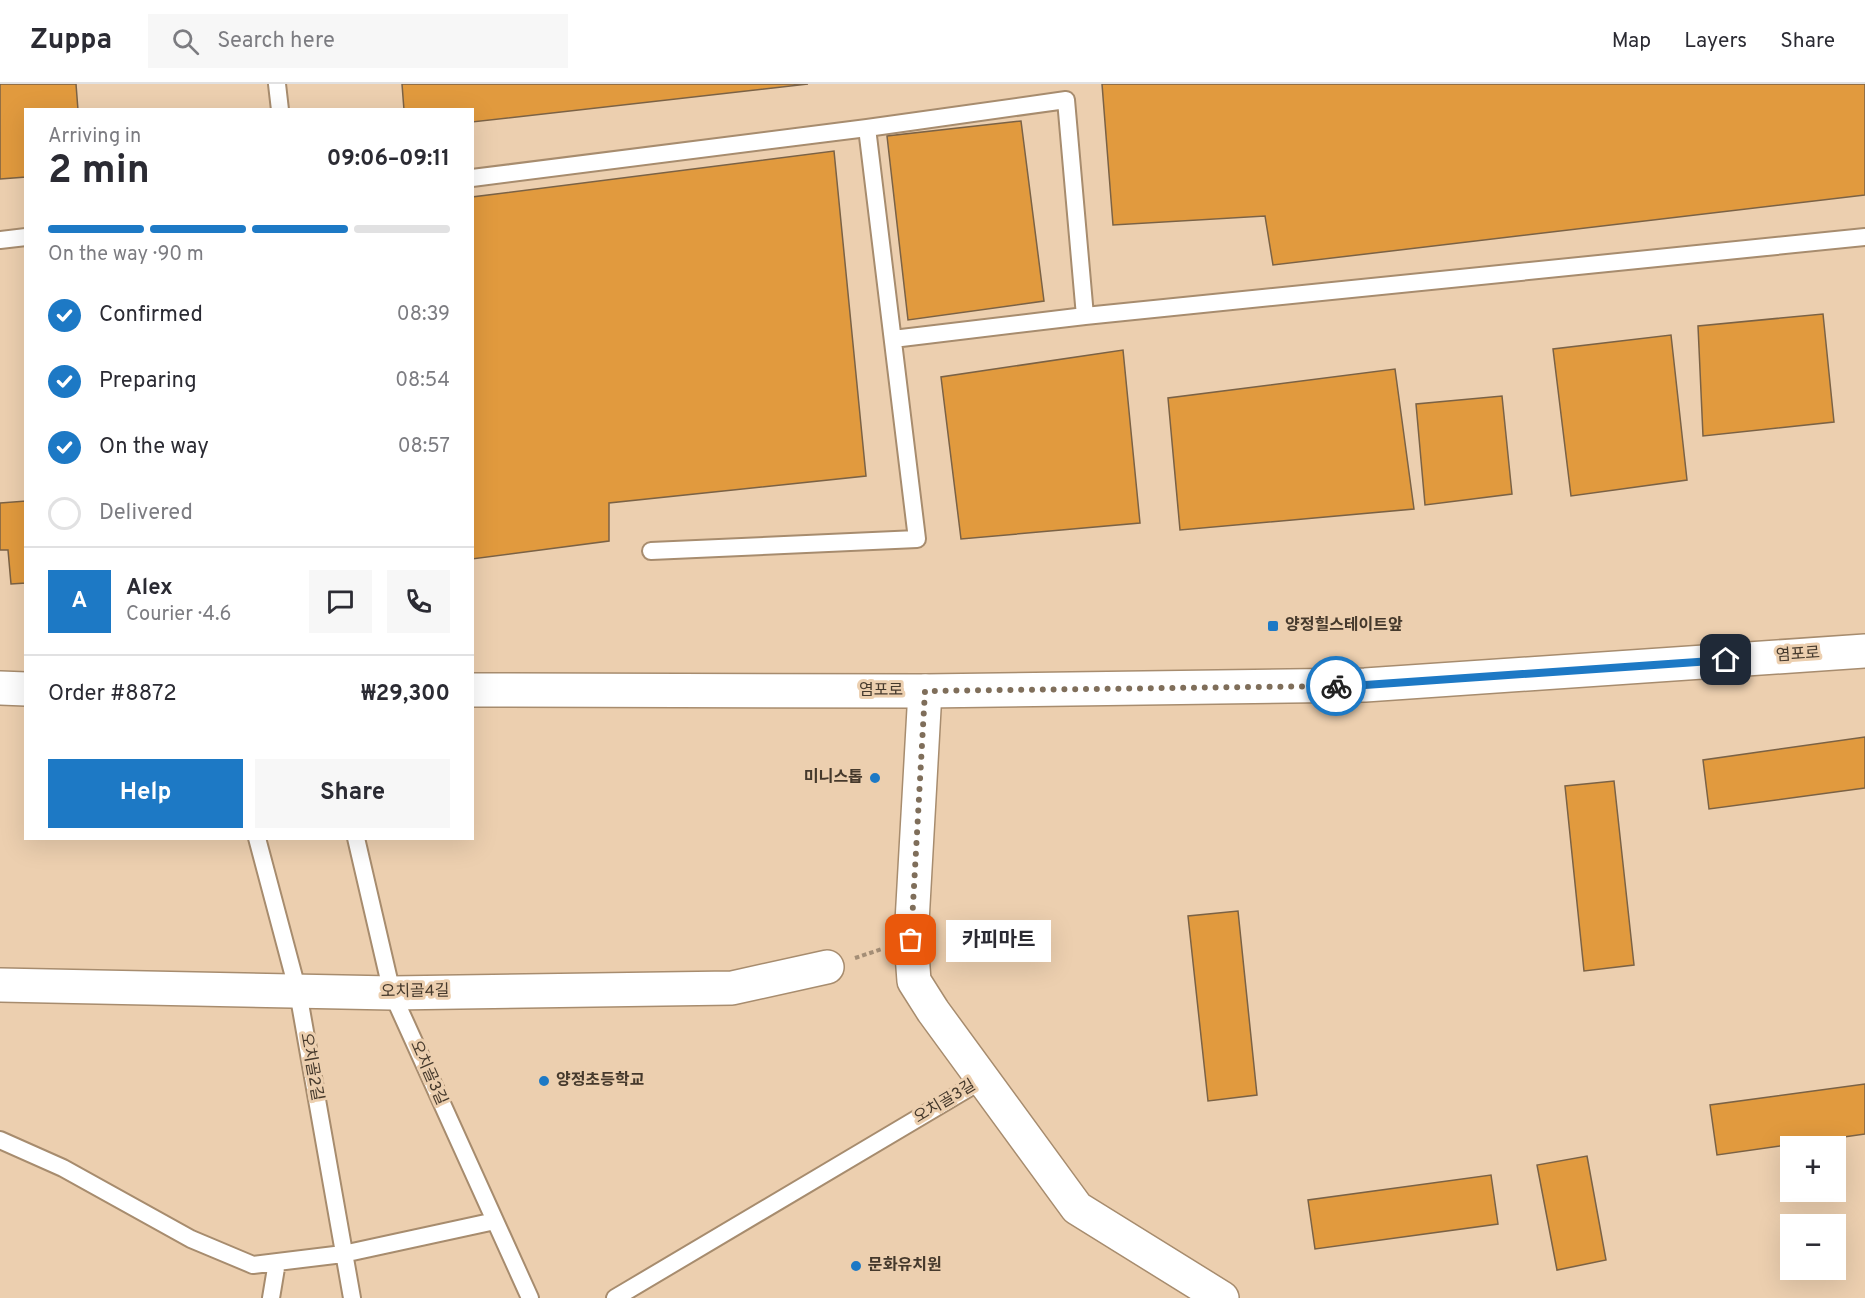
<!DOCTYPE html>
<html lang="en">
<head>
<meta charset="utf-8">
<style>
  body { margin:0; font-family:Overpass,"Noto Sans KR",sans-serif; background:#f7f7f7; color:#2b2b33; height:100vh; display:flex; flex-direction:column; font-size:22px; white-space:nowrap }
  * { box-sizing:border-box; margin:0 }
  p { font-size:20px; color:#7c7c81 }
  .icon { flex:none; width:33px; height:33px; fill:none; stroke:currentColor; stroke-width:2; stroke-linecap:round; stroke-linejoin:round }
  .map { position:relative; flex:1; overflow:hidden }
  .details { position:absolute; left:24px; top:24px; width:450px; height:732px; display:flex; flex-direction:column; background:#fff; border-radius:0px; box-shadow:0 6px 24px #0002 }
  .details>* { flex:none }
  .buttons { position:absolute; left:1780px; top:1052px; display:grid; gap:12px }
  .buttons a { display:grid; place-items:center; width:66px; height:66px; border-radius:0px; background:#fff; box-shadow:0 6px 24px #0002; font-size:30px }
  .pin { position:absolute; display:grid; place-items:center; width:51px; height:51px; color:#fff; margin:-26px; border-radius:12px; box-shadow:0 3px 9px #0006 }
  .courier { position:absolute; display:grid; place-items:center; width:60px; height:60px; margin:-30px; border:4px solid #1d79c5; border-radius:50%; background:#fff; color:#222; box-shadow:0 2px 8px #0007 }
  .bubble { position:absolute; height:42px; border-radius:0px; background:#fff; box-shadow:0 6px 24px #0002; font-size:20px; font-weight:700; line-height:42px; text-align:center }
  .head em { font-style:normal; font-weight:700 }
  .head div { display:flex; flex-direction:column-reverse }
  .head { display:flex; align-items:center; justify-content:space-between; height:102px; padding:0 24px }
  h1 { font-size:39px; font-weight:700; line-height:45px }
  .bar { display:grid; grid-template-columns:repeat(4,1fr); gap:9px 6px; align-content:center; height:72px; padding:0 24px }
  .bar i { height:8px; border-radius:4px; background:#e1e1e2 }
  .bar .selected { background:#1d79c5 }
  .bar p { grid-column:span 4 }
  .line { display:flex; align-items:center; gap:15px; padding:0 24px; border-top:2px solid #e1e1e2 }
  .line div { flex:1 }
  .round { display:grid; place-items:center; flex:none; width:63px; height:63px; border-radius:0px; background:#f7f7f7 }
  ol { padding:0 24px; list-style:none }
  li { display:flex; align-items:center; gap:18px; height:66px }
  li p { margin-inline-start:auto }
  li .icon { padding:6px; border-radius:50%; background:#1d79c5; color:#fff; stroke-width:4 }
  li:last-child { color:#7c7c81 }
  li i { width:33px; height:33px; border:3px solid #e1e1e2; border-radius:50% }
  .action { display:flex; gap:12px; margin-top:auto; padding:12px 24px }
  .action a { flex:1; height:69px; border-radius:0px; background:#1d79c5; color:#fff; font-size:24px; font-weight:700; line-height:69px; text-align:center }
  .action a+a { background:#f7f7f7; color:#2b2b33 }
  header { display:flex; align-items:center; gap:36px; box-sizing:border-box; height:84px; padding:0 30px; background:#fff; border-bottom:2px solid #e1e1e2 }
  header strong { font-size:28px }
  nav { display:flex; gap:33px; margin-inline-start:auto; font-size:21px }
  .search { width:420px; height:54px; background:#f7f7f7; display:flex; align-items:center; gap:15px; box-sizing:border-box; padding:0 21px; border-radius:0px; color:#7c7c81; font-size:22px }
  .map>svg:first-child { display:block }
  .building { fill:#e19a3e; stroke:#7b6245; stroke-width:1.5 }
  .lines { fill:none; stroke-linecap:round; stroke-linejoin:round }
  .service-casing { stroke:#a78c6e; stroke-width:20 }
  .minor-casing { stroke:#a78c6e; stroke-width:36 }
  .secondary-casing { stroke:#a78c6e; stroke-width:36 }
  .path { stroke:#a48e76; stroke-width:4; stroke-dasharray:4.5 3; stroke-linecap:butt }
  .service { stroke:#fff; stroke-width:16 }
  .minor { stroke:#fff; stroke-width:33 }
  .secondary { stroke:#fff; stroke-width:33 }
  .done { stroke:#7f6e5a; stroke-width:6; stroke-dasharray:0 10.8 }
  .route { stroke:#1d79c5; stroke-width:8 }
  .poi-dot { fill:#1d79c5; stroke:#eccfaf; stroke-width:2 }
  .labels { text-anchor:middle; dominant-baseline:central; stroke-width:6; stroke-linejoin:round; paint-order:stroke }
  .poi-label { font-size:16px; font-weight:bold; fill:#45392c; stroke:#eccfaf; text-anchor:start }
  .street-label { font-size:16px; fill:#45392c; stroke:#eccfaf }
</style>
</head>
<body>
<header>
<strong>Zuppa</strong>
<div class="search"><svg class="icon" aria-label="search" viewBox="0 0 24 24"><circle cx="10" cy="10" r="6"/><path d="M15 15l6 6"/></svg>Search here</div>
<nav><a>Map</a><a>Layers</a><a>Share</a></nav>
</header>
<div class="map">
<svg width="1865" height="1214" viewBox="0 0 1865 1214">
  <rect width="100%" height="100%" fill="#eccfaf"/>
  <path class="building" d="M 0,0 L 76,0 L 78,26 L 26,26 L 26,93 L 0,95 Z
    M 402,0 L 808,0 L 472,38 L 472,26 L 404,26 Z
    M 1102,0 L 1865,0 L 1865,111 L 1273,181 L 1265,132 L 1113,141 Z
    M 1021,37 L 1044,217 L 908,236 L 887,52 Z
    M 834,67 L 866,392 L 609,419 L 609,457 L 472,475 L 472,113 Z
    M 1823,230 L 1834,338 L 1703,352 L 1698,242 Z
    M 1671,251 L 1687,396 L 1571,412 L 1553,265 Z
    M 1123,266 L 1140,439 L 961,455 L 941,293 Z
    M 1395,285 L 1414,425 L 1180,446 L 1168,314 Z
    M 1502,312 L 1512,410 L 1425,421 L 1416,320 Z
    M 26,417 L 26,499 L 11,500 L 8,466 L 0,466 L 0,419 Z
    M 1865,653 L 1865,704 L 1709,725 L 1703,676 Z
    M 1614,697 L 1634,881 L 1584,887 L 1565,702 Z
    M 1238,827 L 1257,1011 L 1208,1017 L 1188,832 Z
    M 1865,1000 L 1865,1050 L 1717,1071 L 1710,1021 Z
    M 1587,1072 L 1606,1176 L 1557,1186 L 1537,1081 Z
    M 1491,1091 L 1498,1140 L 1315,1165 L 1308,1116 Z"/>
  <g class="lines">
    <defs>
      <path id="service" d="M 277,0 L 280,26
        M 472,94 L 867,44 L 1066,16 L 1085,232 L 1865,153
        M 0,156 L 26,153
        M 893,255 L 1085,232
        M 651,467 L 917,455 L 867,44
        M 257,754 L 298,908 L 352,1214
        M 356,754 L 392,909 L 530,1214
        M 0,1056 L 63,1084 L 191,1155 L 253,1181 L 343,1170 L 495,1137
        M 271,1214 L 277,1178
        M 615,1214 L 984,995"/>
      <path id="minor" d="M 925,607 L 911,856 L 914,897 L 933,927 L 1077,1124 L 1222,1214
        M 0,901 L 392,909 L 732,904 L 827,883"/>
      <path id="secondary" d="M 0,604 L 26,605
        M 472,606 L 925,607 L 1365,601 L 1865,567"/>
    </defs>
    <use href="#service" class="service-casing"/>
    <use href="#minor" class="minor-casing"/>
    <use href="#secondary" class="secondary-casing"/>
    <path class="path" d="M 855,874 L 882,865"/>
    <use href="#service" class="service"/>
    <use href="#minor" class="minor"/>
    <use href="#secondary" class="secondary"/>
  </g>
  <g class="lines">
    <path class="done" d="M 911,856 L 925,607 L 1336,602"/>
    <path class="route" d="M 1336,602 L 1365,601 L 1726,576"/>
  </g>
  <g class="poi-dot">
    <rect x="1267" y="536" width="12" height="12" rx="3"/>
    <circle cx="875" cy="694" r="6"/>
    <circle cx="544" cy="997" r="6"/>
    <circle cx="856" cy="1182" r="6"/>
  </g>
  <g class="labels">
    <g class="poi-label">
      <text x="1285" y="542">양정힐스테이트앞</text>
      <text x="863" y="694" text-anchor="end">미니스톱</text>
      <text x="556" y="997">양정초등학교</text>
      <text x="868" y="1182">문화유치원</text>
    </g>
    <g class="street-label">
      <text transform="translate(1798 571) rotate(-4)">염포로</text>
      <text x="881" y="607">염포로</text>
      <text transform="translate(415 908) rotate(-1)">오치골4길</text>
      <text transform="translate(311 983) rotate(80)">오치골2길</text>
      <text transform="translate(428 989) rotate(66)">오치골3길</text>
      <text transform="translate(945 1018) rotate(-31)">오치골3길</text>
    </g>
  </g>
</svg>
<div class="buttons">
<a>+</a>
<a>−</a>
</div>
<div class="pin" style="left:911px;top:856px;background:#ea580c"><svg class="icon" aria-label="bag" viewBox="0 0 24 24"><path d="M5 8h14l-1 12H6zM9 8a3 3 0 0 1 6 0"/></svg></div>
<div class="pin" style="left:1726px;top:576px;background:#1f2937"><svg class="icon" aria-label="home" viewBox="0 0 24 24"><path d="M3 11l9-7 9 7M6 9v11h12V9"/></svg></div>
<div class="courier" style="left:1336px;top:602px"><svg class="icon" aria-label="bike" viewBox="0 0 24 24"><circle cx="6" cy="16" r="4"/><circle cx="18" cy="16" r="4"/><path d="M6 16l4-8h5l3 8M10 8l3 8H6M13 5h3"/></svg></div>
<div class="bubble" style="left:946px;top:836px;width:105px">카피마트</div>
<section class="details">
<div class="head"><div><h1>2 min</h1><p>Arriving in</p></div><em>09:06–09:11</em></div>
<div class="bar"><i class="selected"></i><i class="selected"></i><i class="selected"></i><i></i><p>On the way · 90 m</p></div>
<ol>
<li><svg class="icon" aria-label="check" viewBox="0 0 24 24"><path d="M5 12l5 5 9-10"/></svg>Confirmed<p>08:39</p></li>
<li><svg class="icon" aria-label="check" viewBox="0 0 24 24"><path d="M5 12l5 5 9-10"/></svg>Preparing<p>08:54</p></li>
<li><svg class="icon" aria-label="check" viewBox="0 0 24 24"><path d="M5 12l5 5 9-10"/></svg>On the way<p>08:57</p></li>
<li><i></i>Delivered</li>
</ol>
<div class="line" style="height:108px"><b class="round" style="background:#1d79c5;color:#fff">A</b><div><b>Alex</b><p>Courier · 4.6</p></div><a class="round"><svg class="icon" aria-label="chat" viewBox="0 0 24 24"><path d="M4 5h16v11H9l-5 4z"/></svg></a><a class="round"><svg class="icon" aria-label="phone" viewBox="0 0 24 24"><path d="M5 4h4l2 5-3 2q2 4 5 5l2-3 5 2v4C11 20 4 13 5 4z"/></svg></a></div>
<div class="line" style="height:78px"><div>Order #8872</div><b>₩29,300</b></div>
<div class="action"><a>Help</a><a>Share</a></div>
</section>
</div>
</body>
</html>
